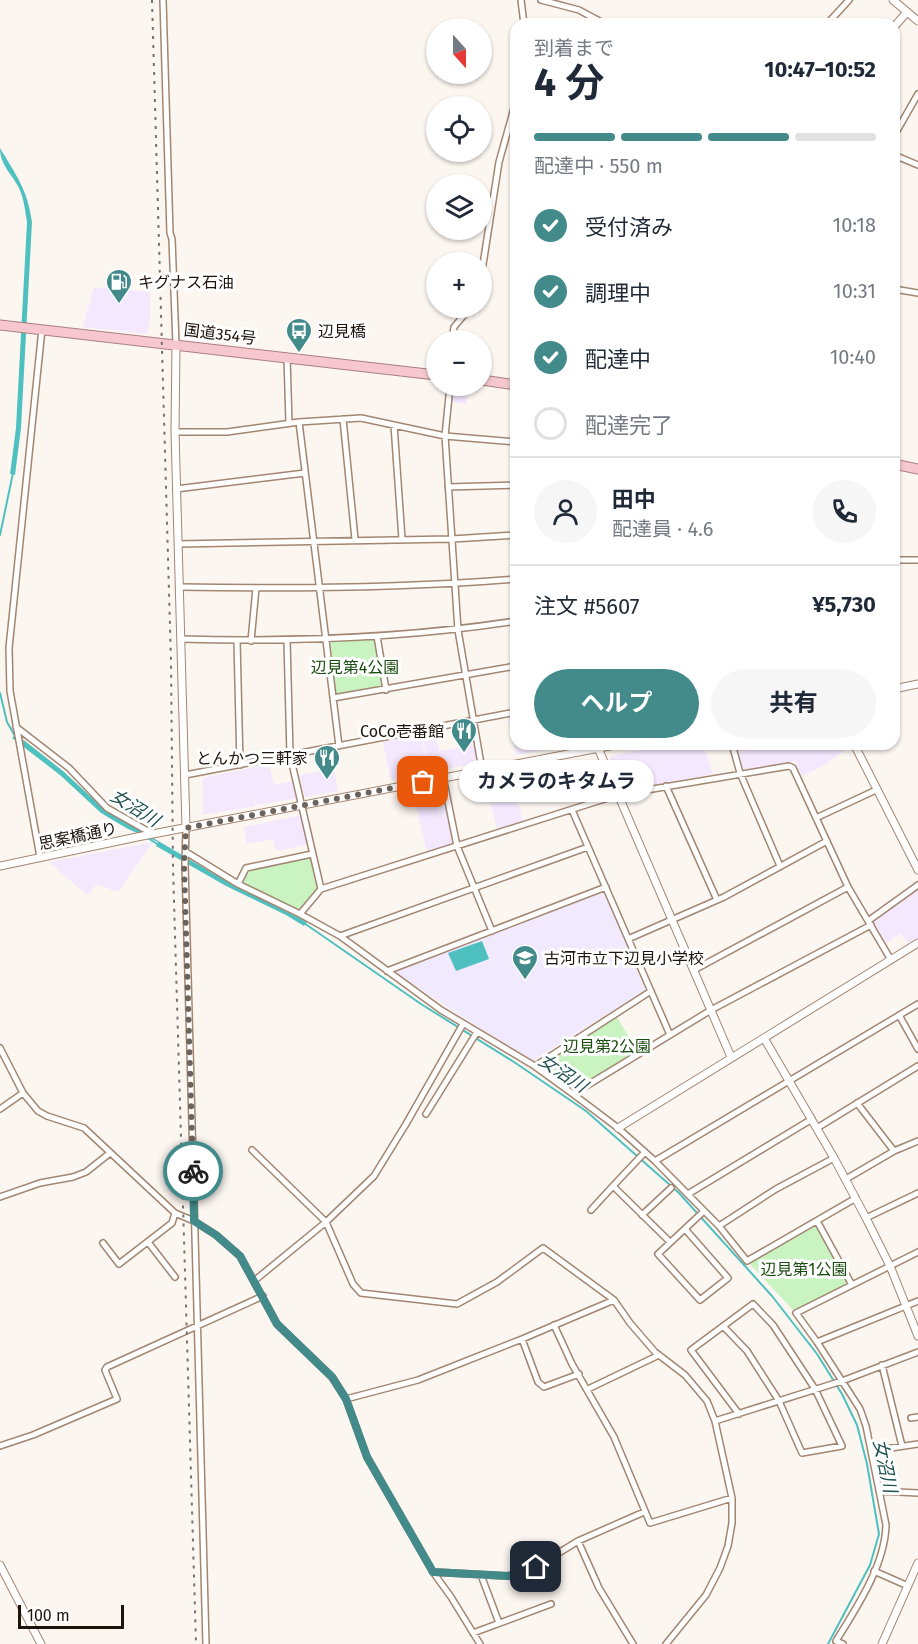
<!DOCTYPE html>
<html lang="ja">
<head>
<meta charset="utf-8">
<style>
  body { margin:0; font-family:"Fira Sans","Noto Sans JP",sans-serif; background:#f6f6f7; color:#1f2937; height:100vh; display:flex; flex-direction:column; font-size:22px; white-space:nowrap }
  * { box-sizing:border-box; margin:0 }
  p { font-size:20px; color:#747a83 }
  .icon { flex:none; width:33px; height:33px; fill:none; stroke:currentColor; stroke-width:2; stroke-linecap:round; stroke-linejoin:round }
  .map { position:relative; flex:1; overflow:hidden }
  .side { position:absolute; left:510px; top:18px; width:390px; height:732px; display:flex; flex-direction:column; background:#fff; border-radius:18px; box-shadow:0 2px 4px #0004 }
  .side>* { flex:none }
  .needle { width:39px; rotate:159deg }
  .controls { position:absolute; left:426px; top:18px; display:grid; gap:12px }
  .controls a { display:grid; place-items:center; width:66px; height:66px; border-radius:50%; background:#fff; box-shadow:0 2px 4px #0004; font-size:30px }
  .scale { position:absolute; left:18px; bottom:15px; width:106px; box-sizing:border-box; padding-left:6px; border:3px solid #1f140c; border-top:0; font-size:16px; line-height:21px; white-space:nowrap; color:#1f140c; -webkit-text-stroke:4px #fff; paint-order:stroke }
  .pin { position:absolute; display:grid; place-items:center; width:51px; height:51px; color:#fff; margin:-26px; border-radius:12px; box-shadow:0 3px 9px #0006 }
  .courier { position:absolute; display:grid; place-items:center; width:60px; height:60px; margin:-30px; border:4px solid #438b8b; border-radius:50%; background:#fff; color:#222; box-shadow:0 2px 8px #0007 }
  .bubble { position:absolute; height:42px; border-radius:21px; background:#fff; box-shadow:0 2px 4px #0004; font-size:20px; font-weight:700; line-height:42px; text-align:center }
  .overview em { font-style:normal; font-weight:700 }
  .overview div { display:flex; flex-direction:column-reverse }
  .overview { display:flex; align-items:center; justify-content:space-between; height:102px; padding:0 24px }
  h1 { font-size:39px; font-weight:700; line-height:45px }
  .bar { display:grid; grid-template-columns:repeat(4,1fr); gap:9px 6px; align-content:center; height:72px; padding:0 24px }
  .bar i { height:8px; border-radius:4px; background:#e0e1e3 }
  .bar .selected { background:#438b8b }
  .bar p { grid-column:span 4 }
  .line { display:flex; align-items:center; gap:15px; padding:0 24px; border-top:2px solid #e0e1e3 }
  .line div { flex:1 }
  .round { display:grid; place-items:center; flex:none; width:63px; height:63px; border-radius:32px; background:#f6f6f7 }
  ol { padding:0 24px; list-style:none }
  li { display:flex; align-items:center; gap:18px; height:66px }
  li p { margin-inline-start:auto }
  li .icon { padding:6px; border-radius:50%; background:#438b8b; color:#fff; stroke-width:4 }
  li:last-child { color:#747a83 }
  li i { width:33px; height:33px; border:3px solid #e0e1e3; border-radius:50% }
  .button { display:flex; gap:12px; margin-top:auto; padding:12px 24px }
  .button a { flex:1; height:69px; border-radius:36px; background:#438b8b; color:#fff; font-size:24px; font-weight:700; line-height:69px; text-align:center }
  .button a+a { background:#f6f6f7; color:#1f2937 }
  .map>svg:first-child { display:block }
  .commercial { fill:#f3e8fd }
  .education { fill:#f1e9fe }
  .green { fill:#c9f3c0 }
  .water { fill:#4fc0c0 }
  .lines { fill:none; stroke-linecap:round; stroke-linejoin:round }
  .stream { stroke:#4fc0c0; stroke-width:2 }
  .minor-casing { stroke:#a38671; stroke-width:8 }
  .tertiary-casing { stroke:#a38671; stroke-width:9 }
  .trunk-casing { stroke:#aa7f83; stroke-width:11 }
  .minor { stroke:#fff; stroke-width:5 }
  .tertiary { stroke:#fff; stroke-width:7 }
  .trunk { stroke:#f7c7cf; stroke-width:9 }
  .rail { stroke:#797069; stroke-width:2; stroke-dasharray:3 6; stroke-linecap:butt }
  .done { stroke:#6c635c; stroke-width:6; stroke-dasharray:0 10.8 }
  .route { stroke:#438b8b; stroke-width:8 }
  .labels { text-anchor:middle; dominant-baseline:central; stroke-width:6; stroke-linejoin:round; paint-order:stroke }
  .poi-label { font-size:16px; fill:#1f140c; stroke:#fff; text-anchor:start }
  .street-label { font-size:16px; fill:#1f140c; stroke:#fff }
  .park-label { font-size:16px; fill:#1a4c0f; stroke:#fff }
  .water-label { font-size:18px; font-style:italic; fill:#205151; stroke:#fff }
</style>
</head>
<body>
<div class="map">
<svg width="918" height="1644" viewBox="0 0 918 1644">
  <rect width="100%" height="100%" fill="#fcf6f1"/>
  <path class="commercial" d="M 94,287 L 150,292 L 150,321 L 147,334 L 83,327 Z
    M 453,389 L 468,390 L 466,404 L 452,402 Z
    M 516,715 L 516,744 L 572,744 L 516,755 L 508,717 Z
    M 435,731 L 439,751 L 474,745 L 476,758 L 472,764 L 430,772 L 422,734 Z
    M 421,734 L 428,772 L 391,780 L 383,742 Z
    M 666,744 L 703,744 L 713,774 L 622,791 L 609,760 L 612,756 Z
    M 736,744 L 846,744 L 848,748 L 826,764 L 802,776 L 795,761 L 746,770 L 742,767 Z
    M 269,764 L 274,785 L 294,781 L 298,798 L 256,805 L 250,783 L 255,806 L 203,815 L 203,778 Z
    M 334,769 L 338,791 L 305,797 L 299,775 Z
    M 510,775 L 523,822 L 497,829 L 485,779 Z
    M 442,787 L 453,844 L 427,852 L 413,793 Z
    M 302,815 L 309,844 L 276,851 L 273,839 L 247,844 L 244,827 Z
    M 153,842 L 118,892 L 97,884 L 87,895 L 49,862 Z
    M 918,888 L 918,938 L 908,944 L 901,933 L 886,943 L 873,921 Z"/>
  <path class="education" d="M 602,892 L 605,893 L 645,990 L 534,1060 L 529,1060 L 397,974 L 397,970 Z"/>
  <path class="green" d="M 377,636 L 386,690 L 333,698 L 325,639 Z
    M 312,854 L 321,889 L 300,914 L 238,884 L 246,868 Z
    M 615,1014 L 639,1054 L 573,1094 L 535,1066 Z
    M 817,1221 L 852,1285 L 796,1313 L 747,1261 Z"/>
  <path class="water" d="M 0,148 C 17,177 27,188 32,222 L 21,428 L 15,475 L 10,474 L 16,428 L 27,222 C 25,210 24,199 19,188 C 12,174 0,165 0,148 Z
    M 16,734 L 63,771 L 104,809 L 228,882 L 307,922 L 304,926 L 286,915 L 226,886 L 156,846 L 158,842 L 128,829 L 101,813 L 60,775 L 12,738 Z
    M 482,941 L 489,959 L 456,971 L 448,953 Z"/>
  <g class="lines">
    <path class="stream" d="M 0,535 L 13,473
      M 0,693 L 7,722 L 16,738
      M 146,837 L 159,845
      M 304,923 L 421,1004 L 514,1062 L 586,1111 L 679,1193 L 772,1296 L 817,1354 L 842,1394 L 857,1425 L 867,1464 L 879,1534 L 870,1565 L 828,1644"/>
    <defs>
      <path id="minor" d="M 163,0 L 170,233 L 172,239 L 176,344
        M 521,0 L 524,24
        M 541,0 L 579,10 L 605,24
        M 827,24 L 849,0
        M 894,136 L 918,94
        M 894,155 L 918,165
        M 482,271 L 499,162 L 516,101
        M 894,289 L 918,293
        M 452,340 L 454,327 L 470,308
        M 287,357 L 289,423
        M 450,386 L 445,436 L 458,630 L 482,770
        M 343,419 L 355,539
        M 299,422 L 339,746
        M 394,425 L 402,539
        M 175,432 L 227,432 L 299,422 L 361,418 L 445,436 L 516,442
        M 448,487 L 516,485
        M 176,489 L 305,473
        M 178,544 L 452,539 L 516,535
        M 894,560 L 918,560
        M 180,587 C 293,589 404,588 516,579
        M 377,636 L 386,690
        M 181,639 C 293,642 406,638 516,621
        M 287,640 L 290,755 L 321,889
        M 237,641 L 240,765
        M 251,641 L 256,588
        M 333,698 L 516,666
        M 16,727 L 69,768 L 107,808 L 153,834
        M 732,744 L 740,773 L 780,866
        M 185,775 L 516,712
        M 443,777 L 457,846 L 492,931
        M 666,786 L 717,900
        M 572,810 L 670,1035
        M 816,818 L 876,790
        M 186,828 L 185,864 L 206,1644
        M 186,852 L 238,884 L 300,914 L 340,936 L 441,1010 L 533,1065 L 573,1094 L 618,1128 L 655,1161 L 719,1226 L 747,1261 L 856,1198
        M 40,857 L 10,691 L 9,648 L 42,329
        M 238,884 L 246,868 L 312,854
        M 300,914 L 321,889 L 617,795 L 789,766 L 793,768 L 848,887 L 891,960
        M 868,921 L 918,885
        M 340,936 L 588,847
        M 628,939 L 724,897 L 827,841
        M 694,970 L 848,887
        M 387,971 L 606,887
        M 899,1015 L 918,1049
        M 0,1048 L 23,1093 L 38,1111 L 47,1116 L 84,1128 L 175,1213 L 194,1221 L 216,1235 L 240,1256 L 277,1324 L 332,1377 L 346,1399 L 367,1457 L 433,1572 L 451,1597 L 480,1644
        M 535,1066 L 651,991
        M 573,1094 L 711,1010 L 871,925
        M 857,1103 L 894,1151
        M 0,1109 L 23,1093
        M 426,1114 L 477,1032
        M 817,1128 L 918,1066
        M 252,1150 L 326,1222 L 353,1284 L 361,1293 L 457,1304 L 497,1282 L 543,1248 L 614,1300 L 630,1323 L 655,1352 L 685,1375 L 707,1401 L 715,1421 L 732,1498 L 732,1523 L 728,1546 L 720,1568 L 706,1595 L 666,1644
        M 655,1161 L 918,1004
        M 846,1179 L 894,1151 L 918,1141
        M 613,1186 L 645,1152
        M 688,1194 L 812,1119
        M 0,1197 L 40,1183 L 73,1177 L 86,1172 L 110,1153
        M 591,1210 L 613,1186 L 670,1242
        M 642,1215 L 671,1188
        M 866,1218 L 918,1193
        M 817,1221 L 852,1285
        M 719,1226 L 776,1189 L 834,1158
        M 685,1229 L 728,1278 L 700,1300 L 658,1254 C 673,1240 689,1225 704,1211
        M 148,1242 L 175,1277
        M 103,1243 L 119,1264 L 172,1223 L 175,1213
        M 254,1281 L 326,1222 L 374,1176 L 406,1124 L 463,1024
        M 554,1325 L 572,1364 L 614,1437 L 650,1523 L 732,1498
        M 723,1326 L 747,1351 L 779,1401 L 802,1453 L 842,1446 L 815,1389 L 773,1325 L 753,1304 L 691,1350 L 739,1414
        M 522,1339 L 538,1382 L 544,1387 L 579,1374
        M 817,1342 L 918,1301
        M 882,1365 L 902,1446
        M 588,1389 L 659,1355
        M 346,1399 L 418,1380 L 522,1339 L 614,1300
        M 911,1418 L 918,1417
        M 715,1421 L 842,1381 L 918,1352
        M 0,1446 L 33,1435 L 117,1399 L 105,1370 L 107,1367 L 263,1296
        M 871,1451 L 918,1444
        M 879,1491 L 918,1493
        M 578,1541 L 599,1588 L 633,1644
        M 874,1571 L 908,1586
        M 433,1572 L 508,1576 L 536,1567 L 578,1541 L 644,1512
        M 481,1575 L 499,1623
        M 473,1633 L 551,1604
        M 843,1644 L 836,1641 C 857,1607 885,1565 886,1525 L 866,1426 L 860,1409 L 817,1342 L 796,1313 L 918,1252"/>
      <path id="tertiary" d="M 893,0 L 918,21
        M 894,27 L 907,12
        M 176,344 L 175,432 L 186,828
        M 894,689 L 918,684
        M 854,744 L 918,870
        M 598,748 L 731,1057
        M 0,866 L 137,837 L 620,744
        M 764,1038 L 834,1158 L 866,1218 L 890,1266 L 918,1336
        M 618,1128 L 918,943
        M 0,1565 L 41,1644
        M 882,1644 L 918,1563"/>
      <path id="trunk" d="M 0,325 L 436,375
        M 482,380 L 516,385
        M 894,464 L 918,469"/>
    </defs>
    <use href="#minor" class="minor-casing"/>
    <use href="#tertiary" class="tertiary-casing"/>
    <use href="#trunk" class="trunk-casing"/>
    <use href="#minor" class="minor"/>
    <use href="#tertiary" class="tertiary"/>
    <use href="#trunk" class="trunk"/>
    <path class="rail" d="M 152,0 L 171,662 L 173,867 L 196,1644"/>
  </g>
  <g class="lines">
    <path class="done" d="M 193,1171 L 184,864 L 186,828 L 423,782"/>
    <path class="route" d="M 193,1171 L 194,1221 L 216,1235 L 240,1256 L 277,1324 L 332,1377 L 346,1399 L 367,1457 L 433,1572 L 508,1576 L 536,1567"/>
  </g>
  <defs>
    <symbol id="fuel-pin" viewBox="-11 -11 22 30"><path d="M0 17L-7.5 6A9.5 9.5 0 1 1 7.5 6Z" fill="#438b8b" stroke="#fff"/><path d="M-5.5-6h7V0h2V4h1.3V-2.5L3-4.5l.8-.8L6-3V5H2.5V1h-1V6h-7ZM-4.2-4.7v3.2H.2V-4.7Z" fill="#fff"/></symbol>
    <symbol id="bus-pin" viewBox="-11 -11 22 30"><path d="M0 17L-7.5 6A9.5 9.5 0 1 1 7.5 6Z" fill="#438b8b" stroke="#fff"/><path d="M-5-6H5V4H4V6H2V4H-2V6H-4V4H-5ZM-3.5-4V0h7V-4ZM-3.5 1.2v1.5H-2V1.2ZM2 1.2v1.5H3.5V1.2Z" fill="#fff"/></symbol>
    <symbol id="restaurant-pin" viewBox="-11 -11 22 30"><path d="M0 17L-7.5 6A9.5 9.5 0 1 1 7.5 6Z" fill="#438b8b" stroke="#fff"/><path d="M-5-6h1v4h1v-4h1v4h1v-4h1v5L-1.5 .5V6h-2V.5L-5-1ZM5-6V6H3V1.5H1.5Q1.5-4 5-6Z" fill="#fff"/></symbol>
    <symbol id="school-pin" viewBox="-11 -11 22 30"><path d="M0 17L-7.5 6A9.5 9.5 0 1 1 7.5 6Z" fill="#438b8b" stroke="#fff"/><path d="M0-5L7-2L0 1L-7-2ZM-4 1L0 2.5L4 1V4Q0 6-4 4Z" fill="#fff"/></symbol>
  </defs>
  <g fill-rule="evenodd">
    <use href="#fuel-pin" x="104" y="267" width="30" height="40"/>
    <use href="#bus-pin" x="284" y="316" width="30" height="40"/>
    <use href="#restaurant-pin" x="449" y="716" width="30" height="40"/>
    <use href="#restaurant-pin" x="312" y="743" width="30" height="40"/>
    <use href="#school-pin" x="510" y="943" width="30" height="40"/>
  </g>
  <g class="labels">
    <g class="poi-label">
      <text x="138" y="282">キグナス石油</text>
      <text x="318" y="331">辺見橋</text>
      <text x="444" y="731" text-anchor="end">CoCo壱番館</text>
      <text x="308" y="758" text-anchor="end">とんかつ三軒家</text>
      <text x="544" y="958">古河市立下辺見小学校</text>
    </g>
    <g class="street-label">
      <text transform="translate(220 334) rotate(7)">国道354号</text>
      <text transform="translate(78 836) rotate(-12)">思案橋通り</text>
    </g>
    <g class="park-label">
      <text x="355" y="667">辺見第4公園</text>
      <text x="607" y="1046">辺見第2公園</text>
      <text x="804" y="1269">辺見第1公園</text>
    </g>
    <g class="water-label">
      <text transform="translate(135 808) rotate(32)">女沼川</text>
      <text transform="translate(563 1073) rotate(34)">女沼川</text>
      <text transform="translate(885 1466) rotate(78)">女沼川</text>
    </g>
  </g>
</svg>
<div class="controls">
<a><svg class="needle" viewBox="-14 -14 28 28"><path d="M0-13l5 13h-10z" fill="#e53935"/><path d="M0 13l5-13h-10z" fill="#747a83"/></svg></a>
<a><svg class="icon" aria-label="locate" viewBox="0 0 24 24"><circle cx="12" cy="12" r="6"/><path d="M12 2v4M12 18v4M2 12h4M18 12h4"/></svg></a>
<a><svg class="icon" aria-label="layers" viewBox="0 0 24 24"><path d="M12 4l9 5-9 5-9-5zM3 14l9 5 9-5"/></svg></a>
<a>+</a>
<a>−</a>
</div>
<div class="scale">100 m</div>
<div class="pin" style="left:423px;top:782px;background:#ea580c"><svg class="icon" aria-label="bag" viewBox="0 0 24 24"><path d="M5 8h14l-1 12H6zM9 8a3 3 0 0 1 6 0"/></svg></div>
<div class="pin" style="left:536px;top:1567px;background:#1f2937"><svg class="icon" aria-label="home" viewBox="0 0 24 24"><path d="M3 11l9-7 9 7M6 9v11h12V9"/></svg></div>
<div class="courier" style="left:193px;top:1171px"><svg class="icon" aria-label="bike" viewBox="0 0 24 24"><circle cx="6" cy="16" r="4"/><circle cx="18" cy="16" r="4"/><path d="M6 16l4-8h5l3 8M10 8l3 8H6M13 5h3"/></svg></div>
<div class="bubble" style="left:459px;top:760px;width:195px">カメラのキタムラ</div>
<section class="side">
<div class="overview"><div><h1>4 分</h1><p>到着まで</p></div><em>10:47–10:52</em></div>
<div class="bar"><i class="selected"></i><i class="selected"></i><i class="selected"></i><i></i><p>配達中 · 550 m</p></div>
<ol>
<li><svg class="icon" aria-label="check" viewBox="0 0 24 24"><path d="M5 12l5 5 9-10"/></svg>受付済み<p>10:18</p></li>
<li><svg class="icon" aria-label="check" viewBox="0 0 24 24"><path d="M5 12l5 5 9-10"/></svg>調理中<p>10:31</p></li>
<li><svg class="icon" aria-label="check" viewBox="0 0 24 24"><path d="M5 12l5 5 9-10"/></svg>配達中<p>10:40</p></li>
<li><i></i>配達完了</li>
</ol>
<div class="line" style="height:108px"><a class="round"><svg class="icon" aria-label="person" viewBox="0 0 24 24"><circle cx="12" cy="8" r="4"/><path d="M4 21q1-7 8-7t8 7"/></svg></a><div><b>田中</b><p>配達員 · 4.6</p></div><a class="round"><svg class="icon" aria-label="phone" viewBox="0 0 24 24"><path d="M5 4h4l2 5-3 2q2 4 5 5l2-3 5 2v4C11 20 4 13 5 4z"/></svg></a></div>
<div class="line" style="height:78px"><div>注文 #5607</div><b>¥5,730</b></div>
<div class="button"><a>ヘルプ</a><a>共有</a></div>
</section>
</div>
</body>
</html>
